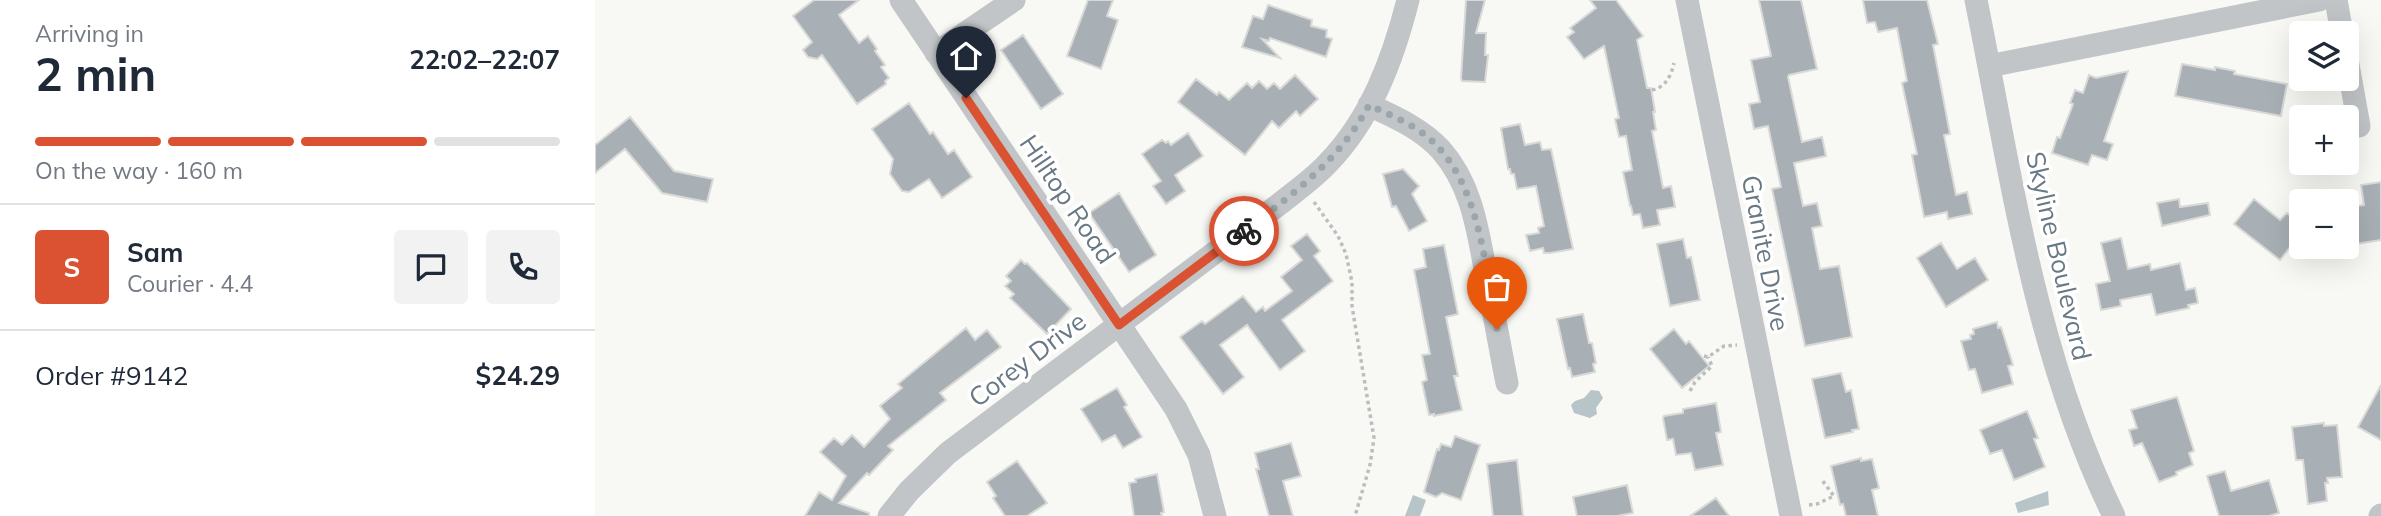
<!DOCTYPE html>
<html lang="en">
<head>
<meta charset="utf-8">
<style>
  body { margin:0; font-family:Mulish,sans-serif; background:#f2f2f3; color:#1f2937; height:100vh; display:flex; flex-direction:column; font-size:26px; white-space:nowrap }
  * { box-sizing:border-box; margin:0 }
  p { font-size:23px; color:#747a83 }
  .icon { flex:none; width:38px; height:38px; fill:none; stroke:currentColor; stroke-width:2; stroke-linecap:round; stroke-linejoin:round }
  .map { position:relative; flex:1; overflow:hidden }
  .sheet { display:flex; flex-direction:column; background:#fff; width:595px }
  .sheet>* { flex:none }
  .buttons { position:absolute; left:1694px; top:21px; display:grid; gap:14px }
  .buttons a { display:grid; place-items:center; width:70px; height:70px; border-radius:7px; background:#fff; box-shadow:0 7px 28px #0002; font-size:35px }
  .pin { position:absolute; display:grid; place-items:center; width:60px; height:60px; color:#fff; margin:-72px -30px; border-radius:50% 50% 50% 0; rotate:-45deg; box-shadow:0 0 7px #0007 }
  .pin .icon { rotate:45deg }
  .courier { position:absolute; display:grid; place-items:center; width:70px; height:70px; margin:-35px; border:5px solid #da5232; border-radius:50%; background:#fff; color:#222; box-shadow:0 2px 9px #0007 }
  .head em { font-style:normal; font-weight:700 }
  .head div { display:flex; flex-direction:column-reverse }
  .head { display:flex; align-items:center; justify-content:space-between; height:119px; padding:0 35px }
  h1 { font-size:46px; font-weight:700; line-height:52px }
  .bar { display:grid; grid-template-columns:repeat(4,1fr); gap:10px 7px; align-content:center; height:84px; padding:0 35px }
  .bar i { height:9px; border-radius:5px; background:#e0e1e3 }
  .bar .selected { background:#da5232 }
  .bar p { grid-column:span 4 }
  .line { display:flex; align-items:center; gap:18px; padding:0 35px; border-top:2px solid #e0e1e3 }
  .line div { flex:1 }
  .round { display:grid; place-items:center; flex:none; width:74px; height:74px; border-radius:7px; background:#f2f2f3 }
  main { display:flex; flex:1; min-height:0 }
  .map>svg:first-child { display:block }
  .water { fill:#b8c5c8 }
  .building { fill:#a8b0b5; stroke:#d9d9d7; stroke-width:2 }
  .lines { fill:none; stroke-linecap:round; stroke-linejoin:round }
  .path { stroke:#bbbec0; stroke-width:3.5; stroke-dasharray:3.5 3.5; stroke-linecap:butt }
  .minor { stroke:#c1c5c8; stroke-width:23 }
  .done { stroke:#9aa5ac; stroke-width:7; stroke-dasharray:0 12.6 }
  .route { stroke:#da5232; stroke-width:9 }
  .labels { text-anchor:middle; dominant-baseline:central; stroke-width:7; stroke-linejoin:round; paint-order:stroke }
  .street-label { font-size:26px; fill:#687984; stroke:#fff }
</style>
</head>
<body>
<main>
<section class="sheet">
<div class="head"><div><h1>2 min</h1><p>Arriving in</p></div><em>22:02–22:07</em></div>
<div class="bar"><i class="selected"></i><i class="selected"></i><i class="selected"></i><i></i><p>On the way · 160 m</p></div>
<div class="line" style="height:126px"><b class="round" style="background:#da5232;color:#fff">S</b><div><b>Sam</b><p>Courier · 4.4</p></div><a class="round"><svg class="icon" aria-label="chat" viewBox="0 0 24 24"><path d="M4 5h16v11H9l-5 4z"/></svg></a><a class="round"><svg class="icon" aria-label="phone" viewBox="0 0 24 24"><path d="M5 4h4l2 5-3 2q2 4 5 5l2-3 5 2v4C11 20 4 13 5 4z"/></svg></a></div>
<div class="line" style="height:91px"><div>Order #9142</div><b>$24.29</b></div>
</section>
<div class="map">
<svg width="1786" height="516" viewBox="0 0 1786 516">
  <rect width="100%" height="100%" fill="#f8f8f5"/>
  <path class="water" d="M 996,390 L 1004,391 L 1008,398 L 1001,408 L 1002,414 L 995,418 L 979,413 L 976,405 L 980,401 L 989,398 Z
    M 1453,491 L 1454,505 L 1423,513 L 1420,503 Z
    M 818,495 L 831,500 L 825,516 L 810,516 Z"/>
  <path class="building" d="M 219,0 L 264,0 L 244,15 L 264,43 L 273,36 L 282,49 L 280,51 L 290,65 L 286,67 L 294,78 L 290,81 L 291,84 L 262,104 L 227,55 L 222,59 L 213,57 L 208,50 L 217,42 L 198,16 Z
    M 493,0 L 518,0 L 512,16 L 523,20 L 506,69 L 472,56 Z
    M 871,0 L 890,0 L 881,33 L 891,33 L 890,55 L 893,55 L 890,82 L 867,81 L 866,78 Z
    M 995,0 L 1021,0 L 1048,36 L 1042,40 L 1052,88 L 1056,88 L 1060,112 L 1058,112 L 1061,130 L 1057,131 L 1068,188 L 1076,186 L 1080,207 L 1062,210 L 1065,225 L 1048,228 L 1045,214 L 1038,215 L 1036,206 L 1035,206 L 1028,172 L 1037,170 L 1031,136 L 1024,137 L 1020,119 L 1024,118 L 1009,46 L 989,59 L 972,37 L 979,32 L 975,28 L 1001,8 Z
    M 1164,0 L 1206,0 L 1222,69 L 1194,75 L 1193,77 L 1207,142 L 1227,137 L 1231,156 L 1199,163 L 1208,206 L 1222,203 L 1227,226 L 1217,228 L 1225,269 L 1244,266 L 1257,337 L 1210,346 L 1177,189 L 1186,187 L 1173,126 L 1159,129 L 1154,104 L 1165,102 L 1156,60 L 1176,56 Z
    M 1268,0 L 1332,0 L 1343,44 L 1338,45 L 1355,134 L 1349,135 L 1361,195 L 1372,192 L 1377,214 L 1353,219 L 1352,212 L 1329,217 L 1317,155 L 1322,154 L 1307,83 L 1312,81 L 1302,28 L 1283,32 L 1280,22 L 1272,23 Z
    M 673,5 L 717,20 L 716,26 L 732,30 L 731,37 L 737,39 L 731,57 L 675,38 L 674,41 L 667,39 L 685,58 L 647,47 L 658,16 L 668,19 Z
    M 428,35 L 468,94 L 446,109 L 406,50 Z
    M 1587,64 L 1620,70 L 1620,67 L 1640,71 L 1639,74 L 1692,84 L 1686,116 L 1580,96 Z
    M 1533,71 L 1509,141 L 1518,144 L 1512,160 L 1497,155 L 1493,165 L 1457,153 L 1462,137 L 1465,138 L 1478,104 L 1475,103 L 1480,90 L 1488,93 L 1494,75 L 1501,78 Z
    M 700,75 L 723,99 L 705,116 L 701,111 L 684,128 L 677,121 L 650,155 L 583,102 L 601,79 L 622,95 L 624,92 L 634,100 L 652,83 L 657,88 L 664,81 L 672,89 L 679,83 L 685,89 Z
    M 314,103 L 335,134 L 338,132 L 353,154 L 359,150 L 377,177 L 347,198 L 334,179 L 314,192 L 307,191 L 295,174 L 298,159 L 277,129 Z
    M 35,117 L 79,171 L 118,179 L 112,202 L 67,193 L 30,149 L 0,173 L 0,145 Z
    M 925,124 L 930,145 L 945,142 L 947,150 L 956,149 L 978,249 L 955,253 L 949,253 L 948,248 L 935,251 L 931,235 L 944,233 L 943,228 L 949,226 L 941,186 L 922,189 L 919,174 L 916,174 L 915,169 L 913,169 L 906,128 Z
    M 593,133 L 608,156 L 580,175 L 590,191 L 571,204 L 558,186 L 566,181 L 547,154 L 567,140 L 571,143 L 573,141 L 576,145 Z
    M 808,169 L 824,186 L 817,194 L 832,221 L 814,231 L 801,206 L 797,207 L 788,174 Z
    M 1786,182 L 1786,240 L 1755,245 L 1752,208 L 1769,205 L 1766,185 Z
    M 524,193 L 561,255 L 534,272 L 494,213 Z
    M 1584,199 L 1585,207 L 1613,203 L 1615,215 L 1567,226 L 1562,203 Z
    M 1659,199 L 1685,220 L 1692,213 L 1706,224 L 1706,233 L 1685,260 L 1639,224 Z
    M 712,234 L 725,251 L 719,256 L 738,281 L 687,320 L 710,351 L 685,370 L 652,325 L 625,345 L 649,377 L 628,394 L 585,337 L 607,321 L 610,324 L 648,296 L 661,312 L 668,307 L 670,311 L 697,291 L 686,277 L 707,260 L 696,246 Z
    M 1526,238 L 1533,269 L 1555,264 L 1556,270 L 1585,263 L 1591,290 L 1600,288 L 1603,303 L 1593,305 L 1594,308 L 1561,315 L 1556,294 L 1525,300 L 1526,306 L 1506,310 L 1501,284 L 1515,281 L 1506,243 Z
    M 1088,239 L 1092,258 L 1096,257 L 1105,300 L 1075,306 L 1062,244 Z
    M 1346,243 L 1362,269 L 1380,258 L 1393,280 L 1351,307 L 1322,258 Z
    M 849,245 L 863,314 L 851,317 L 863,376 L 859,376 L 867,410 L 839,416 L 839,414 L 834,415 L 827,382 L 832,380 L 827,355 L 835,354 L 819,270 L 831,267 L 828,249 Z
    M 426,260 L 430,264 L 432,263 L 476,309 L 452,334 L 415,298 L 419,294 L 410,286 L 416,281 L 411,276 Z
    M 988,314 L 994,343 L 997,343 L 1001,363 L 998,364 L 1000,372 L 977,377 L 975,368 L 973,369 L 962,319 Z
    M 1402,322 L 1403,328 L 1406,327 L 1418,365 L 1413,366 L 1418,384 L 1387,393 L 1380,369 L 1374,370 L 1366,341 L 1376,339 L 1375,335 L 1379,334 L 1378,329 Z
    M 371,328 L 380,340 L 392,330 L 406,347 L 345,393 L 351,400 L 293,446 L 298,450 L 274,475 L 272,473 L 244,503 L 274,513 L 274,516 L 210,516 L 224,492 L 237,500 L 251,476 L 225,452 L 239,438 L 247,445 L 257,435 L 269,447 L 295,419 L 285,406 L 307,388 L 303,384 Z
    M 1079,329 L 1091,344 L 1094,341 L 1114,366 L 1087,388 L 1055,349 Z
    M 1246,373 L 1251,392 L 1256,390 L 1264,429 L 1257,430 L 1258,432 L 1230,438 L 1217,379 Z
    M 1786,385 L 1786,440 L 1763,427 Z
    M 522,388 L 532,405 L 529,407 L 547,437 L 528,448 L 520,435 L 507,442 L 486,409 Z
    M 1582,397 L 1599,451 L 1594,453 L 1598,465 L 1581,472 L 1582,475 L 1564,482 L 1547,443 L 1539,446 L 1534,430 L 1542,428 L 1536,410 Z
    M 1121,403 L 1126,432 L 1121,433 L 1128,465 L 1100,470 L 1096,453 L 1081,455 L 1078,439 L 1072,440 L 1068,418 L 1069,416 L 1088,413 L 1088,409 Z
    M 1432,411 L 1443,438 L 1439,439 L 1450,467 L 1419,480 L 1407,450 L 1395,454 L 1385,430 Z
    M 1729,423 L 1729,426 L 1742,425 L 1747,477 L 1732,478 L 1733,483 L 1730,483 L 1732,501 L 1713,504 L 1708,460 L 1701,460 L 1697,427 Z
    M 860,436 L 885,445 L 866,500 L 847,493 L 841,497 L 829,492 L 842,449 L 844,450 L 846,444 L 856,447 Z
    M 696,443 L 706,476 L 688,481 L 698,516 L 674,516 L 661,469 L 664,469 L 660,453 Z
    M 1266,458 L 1266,461 L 1277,459 L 1284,488 L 1277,490 L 1283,516 L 1251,516 L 1248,504 L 1245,505 L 1236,466 Z
    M 922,460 L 928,516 L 898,516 L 892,464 Z
    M 422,461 L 452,503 L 432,516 L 410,516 L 398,498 L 401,496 L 392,482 Z
    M 1630,471 L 1636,491 L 1674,480 L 1684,513 L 1674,516 L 1624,516 L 1612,476 Z
    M 562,474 L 569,512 L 566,513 L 567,516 L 539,516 L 534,483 L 541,482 L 540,479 Z
    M 1032,485 L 1038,513 L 1022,516 L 982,516 L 978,497 Z
    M 1121,498 L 1134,516 L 1095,516 Z"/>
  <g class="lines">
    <path class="path" d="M 1057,90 C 1071,87 1076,76 1079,63
      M 719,202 L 743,236 L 751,254 L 757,282 L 757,306 L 779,438 L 775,465 L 760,516
      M 1109,356 L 1113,357 L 1129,346 L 1142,345
      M 1095,391 L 1100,382 L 1117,366 L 1113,357
      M 1214,505 L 1222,504 L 1239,496 L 1227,480"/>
    <path class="minor" d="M 306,0 L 581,409 L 604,455 L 620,516
      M 1092,0 L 1196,516
      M 1381,0 C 1416,174 1440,355 1519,516
      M 1741,0 L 1747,33
      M 341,53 L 419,0
      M 1752,59 L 1764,126
      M 1394,66 L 1724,0
      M 774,105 C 800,117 827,129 846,150 C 878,186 883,233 892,279 C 899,313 905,348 912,383
      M 294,516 L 314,491 L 353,453 L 687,202 C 702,190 719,178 732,164 C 776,119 798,59 813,0
      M 1785,516 L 1786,515"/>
  </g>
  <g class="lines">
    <path class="done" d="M 649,231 C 697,195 745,160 774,105 C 795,115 818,124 835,139 C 885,183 890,267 902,329"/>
    <path class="route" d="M 371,98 L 524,325 L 649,231"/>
  </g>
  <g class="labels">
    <g class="street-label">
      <text transform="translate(473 199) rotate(56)">Hilltop Road</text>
      <text transform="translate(1171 253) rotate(79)">Granite Drive</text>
      <text transform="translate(1464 256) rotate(77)">Skyline Boulevard</text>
      <text transform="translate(432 359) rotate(-37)">Corey Drive</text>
    </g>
  </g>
</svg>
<div class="buttons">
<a><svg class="icon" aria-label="layers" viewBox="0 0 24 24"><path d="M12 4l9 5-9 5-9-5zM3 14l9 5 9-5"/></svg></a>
<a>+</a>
<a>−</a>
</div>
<div class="pin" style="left:902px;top:329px;background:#ea580c"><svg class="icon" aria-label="bag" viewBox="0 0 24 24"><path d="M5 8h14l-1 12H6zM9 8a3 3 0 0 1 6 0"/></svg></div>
<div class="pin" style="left:371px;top:98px;background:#1f2937"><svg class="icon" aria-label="home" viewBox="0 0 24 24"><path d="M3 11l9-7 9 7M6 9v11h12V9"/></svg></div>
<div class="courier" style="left:649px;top:231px"><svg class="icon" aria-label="bike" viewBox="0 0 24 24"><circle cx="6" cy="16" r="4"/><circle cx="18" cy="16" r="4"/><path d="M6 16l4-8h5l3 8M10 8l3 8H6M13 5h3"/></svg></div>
</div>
</main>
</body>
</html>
